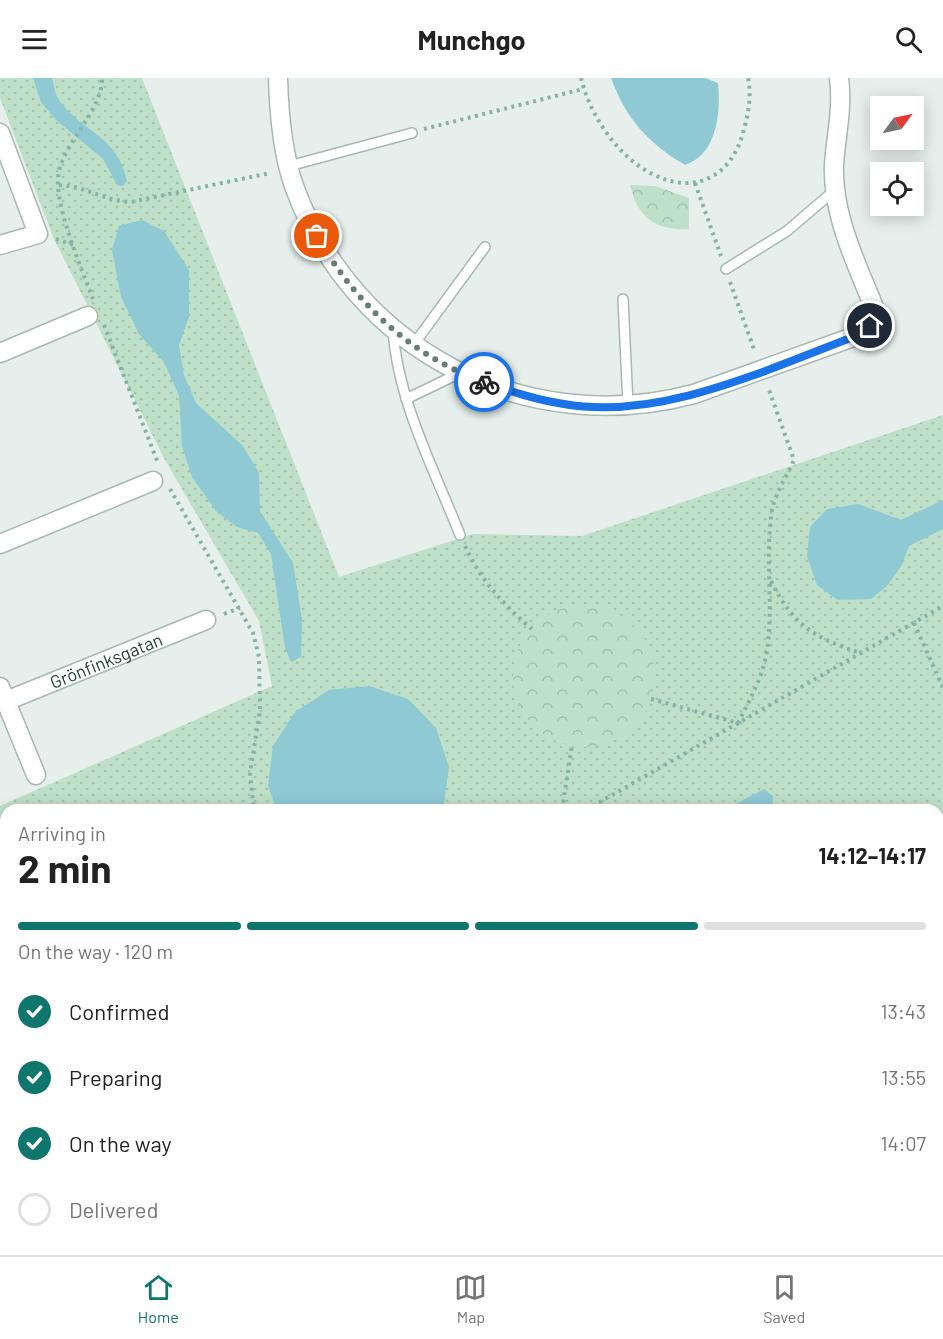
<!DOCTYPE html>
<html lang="en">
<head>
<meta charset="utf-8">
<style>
  body { margin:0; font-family:Barlow,sans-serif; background:#f6f6f6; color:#222; height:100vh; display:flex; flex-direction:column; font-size:22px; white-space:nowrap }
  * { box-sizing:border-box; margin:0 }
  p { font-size:20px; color:#767676 }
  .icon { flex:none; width:33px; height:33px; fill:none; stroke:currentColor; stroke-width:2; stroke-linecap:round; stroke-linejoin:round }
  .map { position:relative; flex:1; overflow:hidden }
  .side { position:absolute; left:0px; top:726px; width:944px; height:452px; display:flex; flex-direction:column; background:#fff; border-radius:18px 18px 0 0; box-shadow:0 3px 15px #0003 }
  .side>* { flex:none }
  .needle { width:39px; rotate:57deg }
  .fabs { position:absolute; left:870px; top:18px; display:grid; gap:12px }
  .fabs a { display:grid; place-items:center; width:54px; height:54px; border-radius:0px; background:#fff; box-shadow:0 3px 15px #0003; font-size:30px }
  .pin { position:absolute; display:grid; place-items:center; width:51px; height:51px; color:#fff; margin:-26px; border:3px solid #fff; border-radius:50%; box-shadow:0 2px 6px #0007 }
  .courier { position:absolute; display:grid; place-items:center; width:60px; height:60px; margin:-30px; border:4px solid #1a73e8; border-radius:50%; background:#fff; color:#222; box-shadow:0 2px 8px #0007 }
  .summary em { font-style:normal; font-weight:700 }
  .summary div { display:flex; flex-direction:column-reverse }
  .summary { display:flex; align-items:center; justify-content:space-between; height:102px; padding:0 18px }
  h1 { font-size:39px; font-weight:700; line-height:45px }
  .bar { display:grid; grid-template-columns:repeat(4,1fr); gap:9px 6px; align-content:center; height:72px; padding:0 18px }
  .bar i { height:8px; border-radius:4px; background:#e0e0e0 }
  .bar .on { background:#0f766e }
  .bar p { grid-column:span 4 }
  ol { padding:0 18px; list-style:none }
  li { display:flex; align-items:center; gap:18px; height:66px }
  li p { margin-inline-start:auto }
  li .icon { padding:6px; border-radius:50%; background:#0f766e; color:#fff; stroke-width:4 }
  li:last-child { color:#767676 }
  li i { width:33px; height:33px; border:3px solid #e0e0e0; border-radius:50% }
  header { display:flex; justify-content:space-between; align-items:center; height:78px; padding:0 18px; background:#fff; font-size:27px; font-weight:700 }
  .menu { display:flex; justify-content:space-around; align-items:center; height:84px; border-top:2px solid #e0e0e0; background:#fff; font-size:16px; color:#767676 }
  .menu a { display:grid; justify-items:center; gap:3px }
  .menu .on { color:#0f766e }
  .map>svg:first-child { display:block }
  .grass { fill:url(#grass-dots) }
  .park { fill:url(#park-crowns) }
  .water { fill:#8ec9d4 }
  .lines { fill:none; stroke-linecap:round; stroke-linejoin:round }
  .service-casing { stroke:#a8b8b2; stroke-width:12 }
  .minor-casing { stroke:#a8b8b2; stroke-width:21 }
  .tertiary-casing { stroke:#a8b8b2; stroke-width:21 }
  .path { stroke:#86b3a5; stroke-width:4; stroke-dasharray:3 4.5; stroke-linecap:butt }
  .service { stroke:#fff; stroke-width:9 }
  .minor { stroke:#fff; stroke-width:18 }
  .tertiary { stroke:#fff; stroke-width:18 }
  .done { stroke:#687f78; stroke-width:6; stroke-dasharray:0 10.8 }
  .route { stroke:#1a73e8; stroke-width:8 }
  .labels { text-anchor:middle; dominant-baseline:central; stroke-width:4.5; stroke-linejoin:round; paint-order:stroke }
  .street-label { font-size:18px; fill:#24423a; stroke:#f7fbf9 }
</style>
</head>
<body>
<header><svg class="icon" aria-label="menu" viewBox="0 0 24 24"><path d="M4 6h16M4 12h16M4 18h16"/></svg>Munchgo<svg class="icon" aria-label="search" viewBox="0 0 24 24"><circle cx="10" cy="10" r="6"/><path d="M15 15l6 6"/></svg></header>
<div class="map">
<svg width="943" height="1177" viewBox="0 0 943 1177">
  <defs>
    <pattern id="grass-dots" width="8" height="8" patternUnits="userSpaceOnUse" patternTransform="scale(1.5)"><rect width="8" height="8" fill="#bfe0c8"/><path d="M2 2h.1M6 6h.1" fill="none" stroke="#a4c1ad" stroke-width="1.8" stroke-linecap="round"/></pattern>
    <pattern id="park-crowns" width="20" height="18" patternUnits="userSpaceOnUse" patternTransform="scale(1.5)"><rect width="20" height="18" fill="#bfe0c8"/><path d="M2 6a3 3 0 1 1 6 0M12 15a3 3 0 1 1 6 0" fill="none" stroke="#a4c1ad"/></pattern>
  </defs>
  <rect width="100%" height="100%" fill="#e6efeb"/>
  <path class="grass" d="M 0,0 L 142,0 L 339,499 L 473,456 L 582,458 L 943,337 L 943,1177 L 464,1177 L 461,1172 L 938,1172 L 938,732 L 6,732 L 6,966 L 0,952 L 0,728 L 272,608 L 259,543 L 165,382 L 54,161 L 0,20 Z"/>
  <path class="park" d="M 630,107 L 655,108 L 689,120 L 689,151 C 656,153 638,140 630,107 Z
    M513 598a71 71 0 1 1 142 0a71 71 0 1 1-142 0Z"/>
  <path class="water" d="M 33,0 L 52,0 C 54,7 55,17 59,22 C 82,55 117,56 127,103 L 123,108 L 117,107 L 103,81 L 55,41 L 41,24 Z
    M 611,0 L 705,0 L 718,5 C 721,34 717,77 685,87 C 648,65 626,41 611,0 Z
    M 142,142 L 164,153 L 189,192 L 189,239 L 179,267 L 184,297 L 196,325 L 243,368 L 259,395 L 260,433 L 293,485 L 302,542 L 301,579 L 291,584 L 285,570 L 271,476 L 258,455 L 237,449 L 216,433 L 192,399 L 182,368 L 179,318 L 164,284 L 139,256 L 121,219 L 112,172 L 119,148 Z
    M 943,422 L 943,451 L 909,468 L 902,487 L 887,508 L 871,521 L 838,522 L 817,507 L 807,478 L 810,449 L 827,431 L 858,426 L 901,442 Z
    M 369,608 L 408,621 L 436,650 L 449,689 L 443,732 L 277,732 L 268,708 L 273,668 L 295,634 L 329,612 Z
    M 764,711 L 773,718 L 772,727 L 765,732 L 724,732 Z"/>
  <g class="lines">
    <defs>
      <path id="service" d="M 289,88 L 412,55
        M 726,191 L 787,153 L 835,112
        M 623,221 L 628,327
        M 393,252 C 398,324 434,391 460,457
        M 414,266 L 485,169
        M 406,321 L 460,295
        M 0,1071 L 6,1068"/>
      <g id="minor">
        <path d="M 278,0 C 279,36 282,74 294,108 C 353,272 525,361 694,316 L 856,258 L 870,247 L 875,232 C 857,186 832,138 834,87 C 836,57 843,30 839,0"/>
        <path d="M 0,55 L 38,156 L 0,167"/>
        <path d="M 0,275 L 88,238"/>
        <path d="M 0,466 L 153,403"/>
        <path d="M 0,609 L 36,697"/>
        <path id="s1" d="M 6,623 L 206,542"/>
        <path d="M 938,1022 L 943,1035"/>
        <path d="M 938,1080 L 943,1075"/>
        <path d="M 366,1172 L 370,1177"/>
        <path d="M 687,1172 L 690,1177"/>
        <path d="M 228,1177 L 232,1172"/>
        <path d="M 842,1177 L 848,1172"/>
      </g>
      <path id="tertiary" d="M 0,1030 L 6,1045
        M 53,1172 L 55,1177"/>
    </defs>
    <use href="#service" class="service-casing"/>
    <use href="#minor" class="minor-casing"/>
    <use href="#tertiary" class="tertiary-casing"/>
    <path class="path" d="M 581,0 C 589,34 613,71 642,90 C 686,119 729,105 743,55 C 748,37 752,19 748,0
      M 424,51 L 583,11
      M 695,105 L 721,178
      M 59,107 C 86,108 104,123 131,124 L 270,95
      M 56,161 L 74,167
      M 730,204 L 755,274
      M 93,221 C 82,192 56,131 58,101 C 59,68 103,34 102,0
      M 104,247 L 158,385
      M 170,411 L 253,555 L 259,579 L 260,633 L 250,695 L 254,732
      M 465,468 C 481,503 503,526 532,551
      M 771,503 C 793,547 814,560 861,575
      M 224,536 L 240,530
      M 914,545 L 943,610
      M 651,621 L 738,645 C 749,623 761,603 766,578 C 775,530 764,481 772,432 C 775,416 787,398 794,382 L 768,309
      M 562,732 L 572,667
      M 586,732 L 943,528
      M 0,980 L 6,990
      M 0,1122 L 6,1139
      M 938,1167 L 943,1162
      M 18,1172 L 19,1177
      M 88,1172 L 90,1177
      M 192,1172 L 201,1177
      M 466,1172 L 468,1177
      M 551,1172 L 553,1177
      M 928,1177 L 933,1172"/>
    <use href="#service" class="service"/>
    <use href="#minor" class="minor"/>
    <use href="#tertiary" class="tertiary"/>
  </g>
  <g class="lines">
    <path class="done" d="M 317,158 C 355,225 411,278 484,304"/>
    <path class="route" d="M 484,304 C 510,313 536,322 564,326 C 661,343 767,291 856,258 L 870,248"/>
  </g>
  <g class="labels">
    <g class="street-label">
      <text stroke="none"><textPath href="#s1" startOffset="108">Grönfinksgatan</textPath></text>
    </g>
  </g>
</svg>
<div class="fabs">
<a><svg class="needle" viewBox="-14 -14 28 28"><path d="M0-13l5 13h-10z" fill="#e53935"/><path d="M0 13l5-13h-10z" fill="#767676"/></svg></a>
<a><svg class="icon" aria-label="locate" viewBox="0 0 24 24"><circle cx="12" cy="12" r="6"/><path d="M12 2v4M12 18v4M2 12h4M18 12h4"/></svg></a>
</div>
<div class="pin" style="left:317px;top:158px;background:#ea580c"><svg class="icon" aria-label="bag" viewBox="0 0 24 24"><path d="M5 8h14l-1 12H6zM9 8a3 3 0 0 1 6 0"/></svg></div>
<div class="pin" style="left:870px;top:248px;background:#1f2937"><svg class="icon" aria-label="home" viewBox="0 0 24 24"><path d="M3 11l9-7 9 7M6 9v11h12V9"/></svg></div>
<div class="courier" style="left:484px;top:304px"><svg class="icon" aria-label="bike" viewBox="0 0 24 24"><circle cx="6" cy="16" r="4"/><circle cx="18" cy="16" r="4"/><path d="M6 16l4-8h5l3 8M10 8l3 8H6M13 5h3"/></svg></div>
<section class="side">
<div class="summary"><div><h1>2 min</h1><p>Arriving in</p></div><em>14:12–14:17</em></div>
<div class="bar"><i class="on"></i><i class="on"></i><i class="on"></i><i></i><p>On the way · 120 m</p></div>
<ol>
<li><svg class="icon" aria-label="check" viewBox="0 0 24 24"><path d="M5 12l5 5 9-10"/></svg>Confirmed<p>13:43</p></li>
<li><svg class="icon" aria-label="check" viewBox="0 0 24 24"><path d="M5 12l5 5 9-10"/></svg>Preparing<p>13:55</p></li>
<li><svg class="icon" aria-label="check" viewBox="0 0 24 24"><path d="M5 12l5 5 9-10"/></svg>On the way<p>14:07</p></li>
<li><i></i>Delivered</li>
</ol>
</section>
</div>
<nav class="menu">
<a class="on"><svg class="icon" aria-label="home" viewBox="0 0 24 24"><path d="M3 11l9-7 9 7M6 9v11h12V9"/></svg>Home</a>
<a><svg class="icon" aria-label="map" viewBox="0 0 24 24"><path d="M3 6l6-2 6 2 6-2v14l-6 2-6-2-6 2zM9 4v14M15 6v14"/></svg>Map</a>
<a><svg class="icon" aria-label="saved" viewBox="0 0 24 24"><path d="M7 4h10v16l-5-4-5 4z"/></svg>Saved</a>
</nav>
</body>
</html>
